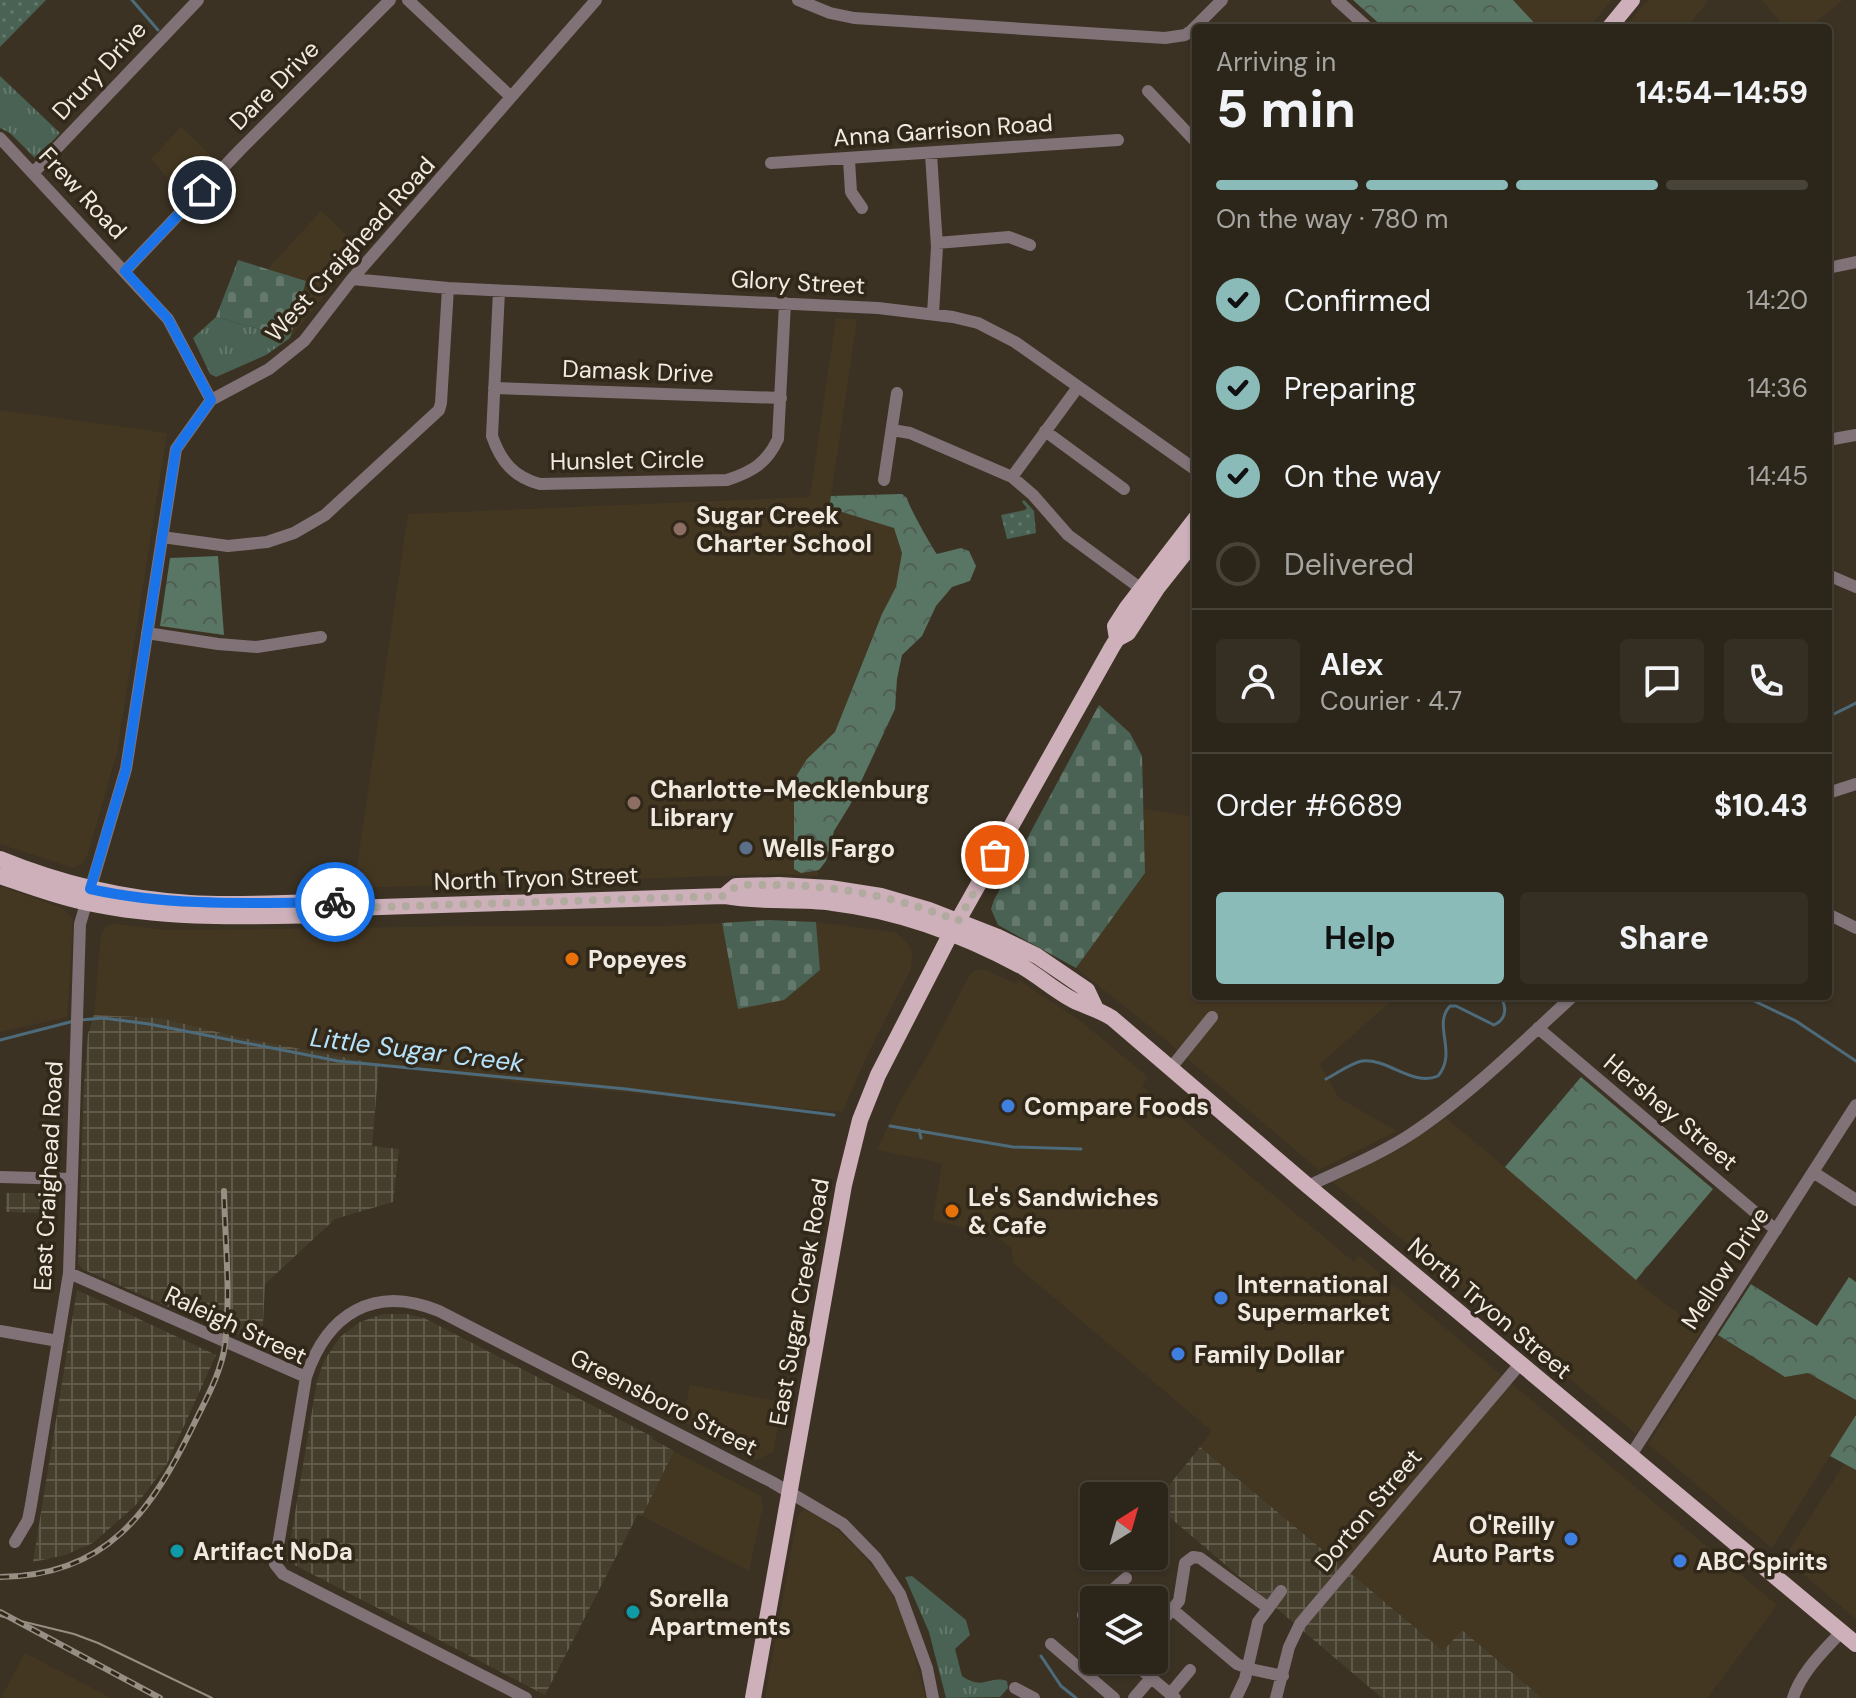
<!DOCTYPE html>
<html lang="en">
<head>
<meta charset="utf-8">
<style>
  body { margin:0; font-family:"DM Sans",sans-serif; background:#342e23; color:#f1f3f6; height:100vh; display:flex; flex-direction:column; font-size:30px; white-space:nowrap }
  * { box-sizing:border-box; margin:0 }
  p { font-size:26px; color:#a6a5a2 }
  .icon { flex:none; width:44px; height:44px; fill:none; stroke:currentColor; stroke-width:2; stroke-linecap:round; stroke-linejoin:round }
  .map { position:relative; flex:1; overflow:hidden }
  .details { position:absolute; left:1192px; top:24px; width:640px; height:976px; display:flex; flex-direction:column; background:#2c261a; border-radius:8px; box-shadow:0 2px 6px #0004,0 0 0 2px #484339 }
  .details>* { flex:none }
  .needle { width:52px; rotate:37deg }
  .controls { position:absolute; left:1080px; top:1482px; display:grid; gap:16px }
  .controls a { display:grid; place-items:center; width:88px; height:88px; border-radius:8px; background:#2c261a; box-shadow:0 2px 6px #0004,0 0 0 2px #484339; font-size:40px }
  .pin { position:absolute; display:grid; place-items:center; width:68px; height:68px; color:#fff; margin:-34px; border:4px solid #fff; border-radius:50%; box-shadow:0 2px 8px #0007 }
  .courier { position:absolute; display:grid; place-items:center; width:80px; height:80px; margin:-40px; border:6px solid #1a73e8; border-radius:50%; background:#fff; color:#222; box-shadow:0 2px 10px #0007 }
  .summary em { font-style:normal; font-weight:700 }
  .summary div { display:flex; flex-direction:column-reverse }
  .summary { display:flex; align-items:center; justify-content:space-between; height:136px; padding:0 24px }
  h1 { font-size:52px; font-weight:700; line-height:60px }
  .bar { display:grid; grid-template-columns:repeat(4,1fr); gap:12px 8px; align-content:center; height:96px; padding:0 24px }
  .bar i { height:10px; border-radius:6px; background:#484339 }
  .bar .active { background:#8bbbb9 }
  .bar p { grid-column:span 4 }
  .line { display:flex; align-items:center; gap:20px; padding:0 24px; border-top:2px solid #484339 }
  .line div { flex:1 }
  .round { display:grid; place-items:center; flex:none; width:84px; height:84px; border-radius:8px; background:#342e23 }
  ol { padding:0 24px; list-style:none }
  li { display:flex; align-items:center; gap:24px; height:88px }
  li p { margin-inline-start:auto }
  li .icon { padding:8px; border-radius:50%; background:#8bbbb9; color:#111; stroke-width:4 }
  li:last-child { color:#a6a5a2 }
  li i { width:44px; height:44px; border:4px solid #484339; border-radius:50% }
  .button { display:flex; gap:16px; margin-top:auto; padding:16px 24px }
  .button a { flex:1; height:92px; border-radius:8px; background:#8bbbb9; color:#111; font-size:32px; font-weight:700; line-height:92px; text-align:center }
  .button a+a { background:#342e23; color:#f1f3f6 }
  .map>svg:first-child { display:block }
  .built { fill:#443722 }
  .industrial { fill:url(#industrial-grid) }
  .grass { fill:url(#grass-tufts) }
  .forest { fill:url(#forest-crowns) }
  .cemetery { fill:url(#cemetery-stones) }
  .park { fill:url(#park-dots) }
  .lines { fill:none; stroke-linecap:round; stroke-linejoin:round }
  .stream { stroke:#4d6b7a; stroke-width:3 }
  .minor { stroke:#807277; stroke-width:12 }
  .major { stroke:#cdb0b9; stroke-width:16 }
  .tram { stroke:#978f83; stroke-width:2 }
  .rail-casing { stroke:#978f83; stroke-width:6 }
  .rail { stroke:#312819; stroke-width:3; stroke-dasharray:9; stroke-linecap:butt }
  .done { stroke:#b1aa9e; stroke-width:8; stroke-dasharray:0 14.4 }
  .route { stroke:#1a73e8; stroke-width:10 }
  .education-dot { fill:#8d6e63; stroke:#312819; stroke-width:3 }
  .service-dot { fill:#5c6f8a; stroke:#312819; stroke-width:3 }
  .food-dot { fill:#e8710a; stroke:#312819; stroke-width:3 }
  .shop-dot { fill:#3f7fe0; stroke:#312819; stroke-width:3 }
  .culture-dot { fill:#0f9aa8; stroke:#312819; stroke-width:3 }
  .labels { text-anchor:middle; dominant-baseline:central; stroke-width:7; stroke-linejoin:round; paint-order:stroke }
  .street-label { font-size:24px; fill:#f0eae0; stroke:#312819 }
  .poi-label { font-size:24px; font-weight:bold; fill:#f0eae0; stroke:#312819; text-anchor:start }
  .water-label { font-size:26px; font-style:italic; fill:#b6e3fb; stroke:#312819 }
</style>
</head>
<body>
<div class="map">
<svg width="1856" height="1698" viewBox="0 0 1856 1698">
  <defs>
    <pattern id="industrial-grid" width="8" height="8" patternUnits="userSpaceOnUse" patternTransform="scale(2)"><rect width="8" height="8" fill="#453e2d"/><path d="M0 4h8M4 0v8" fill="none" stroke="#605a4b"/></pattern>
    <pattern id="grass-tufts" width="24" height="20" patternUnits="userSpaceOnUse" patternTransform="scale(2)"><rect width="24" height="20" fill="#496253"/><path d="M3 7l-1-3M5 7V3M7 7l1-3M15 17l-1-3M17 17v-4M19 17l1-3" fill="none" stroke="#64796b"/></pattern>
    <pattern id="forest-crowns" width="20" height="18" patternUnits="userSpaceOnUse" patternTransform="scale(2)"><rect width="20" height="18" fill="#597564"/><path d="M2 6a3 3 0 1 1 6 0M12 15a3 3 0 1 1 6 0" fill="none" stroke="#505e54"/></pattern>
    <pattern id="cemetery-stones" width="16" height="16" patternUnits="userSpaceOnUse" patternTransform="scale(2)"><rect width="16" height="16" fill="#496253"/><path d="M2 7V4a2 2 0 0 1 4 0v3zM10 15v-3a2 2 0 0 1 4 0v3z" fill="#64796b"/></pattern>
    <pattern id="park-dots" width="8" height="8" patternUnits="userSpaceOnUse" patternTransform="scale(2)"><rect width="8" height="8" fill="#496253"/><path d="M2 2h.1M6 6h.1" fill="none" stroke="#64796b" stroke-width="1.8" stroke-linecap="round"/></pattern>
  </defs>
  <rect width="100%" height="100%" fill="#3b3223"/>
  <path class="built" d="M 1513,0 L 1612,0 L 1588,28 L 1539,28 Z
    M 1648,0 L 1709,0 L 1686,28 L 1624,28 Z
    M 1762,0 L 1843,0 L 1808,28 L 1786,28 Z
    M 181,127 L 218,162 L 184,198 L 151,159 Z
    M 321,211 L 362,249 L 290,338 L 305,282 L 268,269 Z
    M 836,318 L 857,319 L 831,496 L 902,494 L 919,545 L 860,714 L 814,762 L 818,876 L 782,874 L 354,888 L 408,514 L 810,497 Z
    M 0,410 L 167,433 L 117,752 L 87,857 L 82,864 L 73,868 L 0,844 Z
    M 1144,809 L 1196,817 L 1196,996 L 1383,996 L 1390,1002 L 1320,1064 L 1339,1098 L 1397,1131 L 1319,1170 L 1142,1020 L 1076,968 L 1145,873 Z
    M 0,886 L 62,908 L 73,919 L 67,1017 L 0,1032 Z
    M 816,922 L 895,932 L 908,944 L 912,952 L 911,969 L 872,1045 L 842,1112 L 520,1083 L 379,1064 L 238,1037 L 160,1018 L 94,1015 L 101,934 L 107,926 L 116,924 L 165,930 L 197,930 L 473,926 L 661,926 L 722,923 L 738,1009 L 820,970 Z
    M 975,970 L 986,970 L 1016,984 L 1018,980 L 1078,1019 L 1148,1077 L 1142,1086 L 1354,1262 L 1359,1256 L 1777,1605 L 1707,1698 L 1542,1698 L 1462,1630 L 1443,1651 L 1200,1447 L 1212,1431 L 1013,1263 L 1011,1248 L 997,1236 L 933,1220 L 942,1163 L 877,1150 L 899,1103 L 929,1053 L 969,976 Z
    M 1446,1118 L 1591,1239 L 1652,1294 L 1702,1331 L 1644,1425 L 1636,1434 L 1333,1182 L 1398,1150 Z
    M 1718,1335 L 1785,1377 L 1808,1373 L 1856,1400 L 1856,1415 L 1772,1548 L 1648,1444 Z
    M 690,1385 L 783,1402 L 773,1452 L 756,1460 L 683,1422 Z
    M 674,1451 L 761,1496 L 763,1506 L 749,1571 L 642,1516 Z
    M 1845,1463 L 1856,1470 L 1856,1619 L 1784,1558 Z
    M 803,1510 L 811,1512 L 837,1530 L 856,1547 L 887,1584 L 905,1621 L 926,1698 L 765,1698 L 797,1518 Z
    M 25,1653 L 111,1698 L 1,1698 Z"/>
  <path class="industrial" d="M 94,1015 L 160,1018 L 238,1037 L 379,1064 L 372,1146 L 399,1149 L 393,1202 L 335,1219 L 265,1284 L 262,1343 L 208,1324 L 82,1269 L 78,1263 L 84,1086 L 88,1034 Z
    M 6,1193 L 49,1193 L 49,1213 L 6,1212 Z
    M 77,1290 L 216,1355 L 166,1466 L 135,1506 L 93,1543 L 65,1555 L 33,1562 Z
    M 383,1314 L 407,1314 L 424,1318 L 653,1437 L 652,1439 L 674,1451 L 642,1516 L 638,1514 L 545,1695 L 287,1561 L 317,1381 L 324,1361 L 340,1337 L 360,1322 Z
    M 1200,1447 L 1443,1651 L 1462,1630 L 1542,1698 L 1382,1698 L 1154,1504 Z"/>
  <path class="grass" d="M 0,76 L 60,133 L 36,159 L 10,133 L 0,128 Z
    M 216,317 L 290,338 L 266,355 L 216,377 L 210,374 L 193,338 Z
    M 912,1576 L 966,1620 L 970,1635 L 955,1649 L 962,1676 C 984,1691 989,1675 1007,1681 L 1008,1688 L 1000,1697 L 946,1698 L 929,1632 L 905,1577 Z"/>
  <path class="forest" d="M 1353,0 L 1513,0 L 1539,28 L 1384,28 Z
    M 902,494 L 907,498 C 908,505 931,546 937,554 L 961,548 L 969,551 L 976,566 L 970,581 L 952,587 L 936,606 L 922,636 L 902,655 L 897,679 L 895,709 L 850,805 L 834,831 L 826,861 L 819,870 L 801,873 L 794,869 L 794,792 L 797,775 L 807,759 L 835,732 L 882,614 L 896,587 L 902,553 L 894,528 L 829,508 L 831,496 Z
    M 218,556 L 224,635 L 160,626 L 170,558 Z
    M 1581,1077 L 1713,1189 L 1636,1280 L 1505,1167 Z
    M 1849,1277 L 1856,1282 L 1856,1400 L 1808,1373 L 1785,1377 L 1718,1335 L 1751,1284 L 1817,1326 Z
    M 1856,1415 L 1856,1470 L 1830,1456 Z"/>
  <path class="cemetery" d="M 238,260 L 306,281 L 290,338 L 216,317 Z
    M 1099,705 L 1130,733 L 1142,756 L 1145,873 L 1076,968 L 998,925 L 991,909 L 994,900 Z
    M 768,920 L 816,922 L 820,970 L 784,1000 L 738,1009 L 722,923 Z"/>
  <path class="park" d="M 0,0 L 46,0 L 0,47 Z
    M 1024,500 L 1034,511 L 1036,533 L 1007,539 L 1001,515 L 1025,510 L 1027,508 L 1022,502 Z"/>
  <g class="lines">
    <path class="stream" d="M 132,0 L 158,30
      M 1828,717 L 1856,703
      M 1744,996 L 1796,1021 L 1856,1061
      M 81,1020 L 103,1018 L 149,1024 L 338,1061 L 626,1089 L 834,1115
      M 0,1040 L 74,1021
      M 1326,1079 C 1336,1074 1351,1063 1362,1061 C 1388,1058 1413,1087 1438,1076 C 1458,1052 1432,1025 1450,1006 L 1456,1006 L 1494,1025 C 1507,1019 1507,1007 1500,996
      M 890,1126 L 1013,1147 L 1081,1149
      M 919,1130 L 921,1138
      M 1041,1656 L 1061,1686 L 1076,1698"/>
    <path class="minor" d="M 408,0 L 511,97
      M 798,0 L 830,13 L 854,18 L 1165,38 L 1185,35 L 1191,31 L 1222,0
      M 1337,0 L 1368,28
      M 1148,91 L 1196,142
      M 0,138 L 168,319 L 211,400
      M 931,154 L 937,247 L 933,314
      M 849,160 L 851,192 L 862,208
      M 771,163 L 1118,140
      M 34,172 L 198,0
      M 937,243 L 1009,237 L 1030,245
      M 1828,268 L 1856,262
      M 125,271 L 240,150 L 390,0
      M 352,279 L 448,288 L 878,308 L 953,317 L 978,323 L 1015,342 L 1196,470
      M 499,291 L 492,436 C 501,462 514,477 540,484 L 727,480 C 752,472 767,463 778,439 L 785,303
      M 494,388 L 781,398
      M 892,430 L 910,433 L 1012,477 L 1033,495 L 1068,535 L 1140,588
      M 1045,431 L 1124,489
      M 1828,440 L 1856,435
      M 1012,477 L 1078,387
      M 884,480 L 897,393
      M 162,537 L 228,546 L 267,542 L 294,533 L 325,515 L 439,410 L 441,403 L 448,288
      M 1828,575 L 1856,587
      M 147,633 L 218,644 L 257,647 L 321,637
      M 1828,793 L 1856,784
      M 1828,914 L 1856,928
      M 1538,1028 L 1776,1230
      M 1170,1069 L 1212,1017
      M 1813,1172 L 1856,1200
      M 0,1177 L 72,1179
      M 1308,1186 C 1342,1170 1377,1156 1408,1136 C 1465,1099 1522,1043 1573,996
      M 69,1273 L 306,1377
      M 0,1331 L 58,1341
      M 1631,1455 L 1856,1105
      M 15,1542 L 28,1520 L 31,1505 L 69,1273 L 80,924 L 126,769 L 176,449 L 211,400 L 269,369 L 304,341 L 352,279 L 596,0
      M 1101,1600 L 1126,1578
      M 1094,1606 L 1083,1615 L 1094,1628
      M 1172,1609 L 1237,1664 L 1250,1669 L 1283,1676
      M 1154,1631 L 1179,1601 L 1185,1563 L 1193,1557 L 1200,1558 L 1267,1607
      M 1051,1644 L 1114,1698
      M 1130,1660 L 1175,1698
      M 1015,1688 L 1034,1698
      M 1170,1694 L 1190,1670
      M 526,1698 L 283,1574 L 275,1564 L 306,1377 C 327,1314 374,1284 439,1311 L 772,1482 L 843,1524 L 876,1558 L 900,1594 L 927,1668 L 933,1698
      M 1134,1698 L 1151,1678
      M 1236,1698 L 1245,1679 L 1258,1622 L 1281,1591
      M 1276,1698 L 1289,1647 L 1300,1624 L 1520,1364
      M 1793,1698 C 1801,1672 1823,1652 1841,1632"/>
    <path class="major" d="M 1609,28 L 1632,0
      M 1117,639 L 1115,626 L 1126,609 L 1196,518
      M 0,859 C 61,884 124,899 190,903 C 239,906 289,902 337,902 L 350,908 L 724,896 C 760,903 797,898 833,903 C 900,911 964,935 1023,967 C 1042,978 1060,995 1079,1003 C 1091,1008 1101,1011 1112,1018 L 1308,1186 L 1856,1644
      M 0,876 C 29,886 58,897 88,903 C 171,921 256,916 340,915 L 350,908
      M 724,896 L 736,886 L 779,885 L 830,888 L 881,896 L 929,910 L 998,937 L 1037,956 L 1087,990 L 1095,1007
      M 753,1698 L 844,1185 L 860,1120 L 878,1075 L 951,933 L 1112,647 L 1117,639 L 1128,633 L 1158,587 L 1196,539"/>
    <path class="tram" d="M 0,1616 L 74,1634 L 98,1643 L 212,1698"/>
    <defs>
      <path id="rail" d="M 0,1577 C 107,1576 151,1512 194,1424 C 206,1399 221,1373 225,1345 C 231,1294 225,1242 224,1191
        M 0,1612 L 160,1698"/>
    </defs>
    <use href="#rail" class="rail-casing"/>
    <use href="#rail" class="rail"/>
  </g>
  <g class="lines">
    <path class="done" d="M 335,902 L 350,908 L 724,896 C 727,893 730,890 734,888 C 741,883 755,885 764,885 C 831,884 896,896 958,921 L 995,855"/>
    <path class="route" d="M 202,190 L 125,271 L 168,319 L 211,400 L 176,449 L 126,769 L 90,889 C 171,907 253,903 335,902"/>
  </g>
  <g class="education-dot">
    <circle cx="680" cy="529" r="8"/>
    <circle cx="634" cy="803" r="8"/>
  </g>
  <circle class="service-dot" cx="746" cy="848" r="8"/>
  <g class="food-dot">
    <circle cx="572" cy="959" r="8"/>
    <circle cx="952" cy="1211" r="8"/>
  </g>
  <g class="shop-dot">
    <circle cx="1008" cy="1106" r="8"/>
    <circle cx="1221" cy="1298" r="8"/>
    <circle cx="1178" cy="1354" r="8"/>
    <circle cx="1571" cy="1539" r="8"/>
    <circle cx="1680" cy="1561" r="8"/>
  </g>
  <g class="culture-dot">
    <circle cx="177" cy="1551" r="8"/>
    <circle cx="633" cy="1612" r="8"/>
  </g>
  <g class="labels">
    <g class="street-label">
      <text transform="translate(99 70) rotate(-47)">Drury Drive</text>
      <text transform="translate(274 85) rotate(-45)">Dare Drive</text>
      <text transform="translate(943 130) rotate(-4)">Anna Garrison Road</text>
      <text transform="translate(83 193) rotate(47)">Frew Road</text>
      <text transform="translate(350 249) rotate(-48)">West Craighead Road</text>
      <text transform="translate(798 282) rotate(3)">Glory Street</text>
      <text transform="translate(638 371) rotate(2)">Damask Drive</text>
      <text transform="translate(627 460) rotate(-1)">Hunslet Circle</text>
      <text transform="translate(536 878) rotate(-2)">North Tryon Street</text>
      <text transform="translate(1671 1112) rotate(40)">Hershey Street</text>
      <text transform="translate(48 1176) rotate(-87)">East Craighead Road</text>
      <text transform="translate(1725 1268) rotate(-57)">Mellow Drive</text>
      <text transform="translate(799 1302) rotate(-80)">East Sugar Creek Road</text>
      <text transform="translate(1490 1308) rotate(40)">North Tryon Street</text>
      <text transform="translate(236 1325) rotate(25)">Raleigh Street</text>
      <text transform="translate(664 1402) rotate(27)">Greensboro Street</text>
      <text transform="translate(1368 1510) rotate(-50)">Dorton Street</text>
    </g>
    <g class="poi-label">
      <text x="696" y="515">Sugar Creek<tspan x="696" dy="28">Charter School</tspan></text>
      <text x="650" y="789">Charlotte-Mecklenburg<tspan x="650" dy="28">Library</tspan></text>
      <text x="762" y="848">Wells Fargo</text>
      <text x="588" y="959">Popeyes</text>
      <text x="1024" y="1106">Compare Foods</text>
      <text x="968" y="1197">Le's Sandwiches<tspan x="968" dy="28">&amp; Cafe</tspan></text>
      <text x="1237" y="1284">International<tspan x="1237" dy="28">Supermarket</tspan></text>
      <text x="1194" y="1354">Family Dollar</text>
      <text x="1555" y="1525" text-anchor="end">O'Reilly<tspan x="1555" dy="28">Auto Parts</tspan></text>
      <text x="193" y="1551">Artifact NoDa</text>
      <text x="1696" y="1561">ABC Spirits</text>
      <text x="649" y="1598">Sorella<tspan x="649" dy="28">Apartments</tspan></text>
    </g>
    <g class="water-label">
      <text transform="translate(417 1050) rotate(7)">Little Sugar Creek</text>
    </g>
  </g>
</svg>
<div class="controls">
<a><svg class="needle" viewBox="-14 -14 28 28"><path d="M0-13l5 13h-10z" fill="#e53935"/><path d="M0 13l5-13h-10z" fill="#a6a5a2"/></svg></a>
<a><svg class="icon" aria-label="layers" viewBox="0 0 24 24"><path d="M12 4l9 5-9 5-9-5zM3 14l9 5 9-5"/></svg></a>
</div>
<div class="pin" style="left:995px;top:855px;background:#ea580c"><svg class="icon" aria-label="bag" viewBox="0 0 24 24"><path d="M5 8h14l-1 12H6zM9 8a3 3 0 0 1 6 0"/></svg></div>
<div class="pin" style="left:202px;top:190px;background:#1f2937"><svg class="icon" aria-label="home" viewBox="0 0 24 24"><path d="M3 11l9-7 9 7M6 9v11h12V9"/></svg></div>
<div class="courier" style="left:335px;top:902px"><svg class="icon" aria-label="bike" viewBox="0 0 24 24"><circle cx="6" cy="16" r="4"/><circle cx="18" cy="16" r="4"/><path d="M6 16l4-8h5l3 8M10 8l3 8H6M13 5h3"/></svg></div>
<section class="details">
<div class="summary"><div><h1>5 min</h1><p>Arriving in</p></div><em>14:54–14:59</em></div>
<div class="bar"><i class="active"></i><i class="active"></i><i class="active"></i><i></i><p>On the way · 780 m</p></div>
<ol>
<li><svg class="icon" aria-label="check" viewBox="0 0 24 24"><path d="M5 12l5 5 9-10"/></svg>Confirmed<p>14:20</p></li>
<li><svg class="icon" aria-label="check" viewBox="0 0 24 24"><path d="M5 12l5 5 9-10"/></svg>Preparing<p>14:36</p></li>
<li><svg class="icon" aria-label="check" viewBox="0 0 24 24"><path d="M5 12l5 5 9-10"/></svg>On the way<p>14:45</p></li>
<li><i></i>Delivered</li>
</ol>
<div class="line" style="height:144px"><a class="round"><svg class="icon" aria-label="person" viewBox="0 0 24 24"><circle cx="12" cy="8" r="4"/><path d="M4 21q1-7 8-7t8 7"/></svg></a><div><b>Alex</b><p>Courier · 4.7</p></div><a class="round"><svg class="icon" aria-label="chat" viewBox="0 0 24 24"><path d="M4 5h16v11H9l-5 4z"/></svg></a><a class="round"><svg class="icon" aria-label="phone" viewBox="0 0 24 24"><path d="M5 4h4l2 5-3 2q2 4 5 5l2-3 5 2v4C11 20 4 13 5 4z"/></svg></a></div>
<div class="line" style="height:104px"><div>Order #6689</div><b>$10.43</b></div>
<div class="button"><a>Help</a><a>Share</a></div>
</section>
</div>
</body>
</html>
